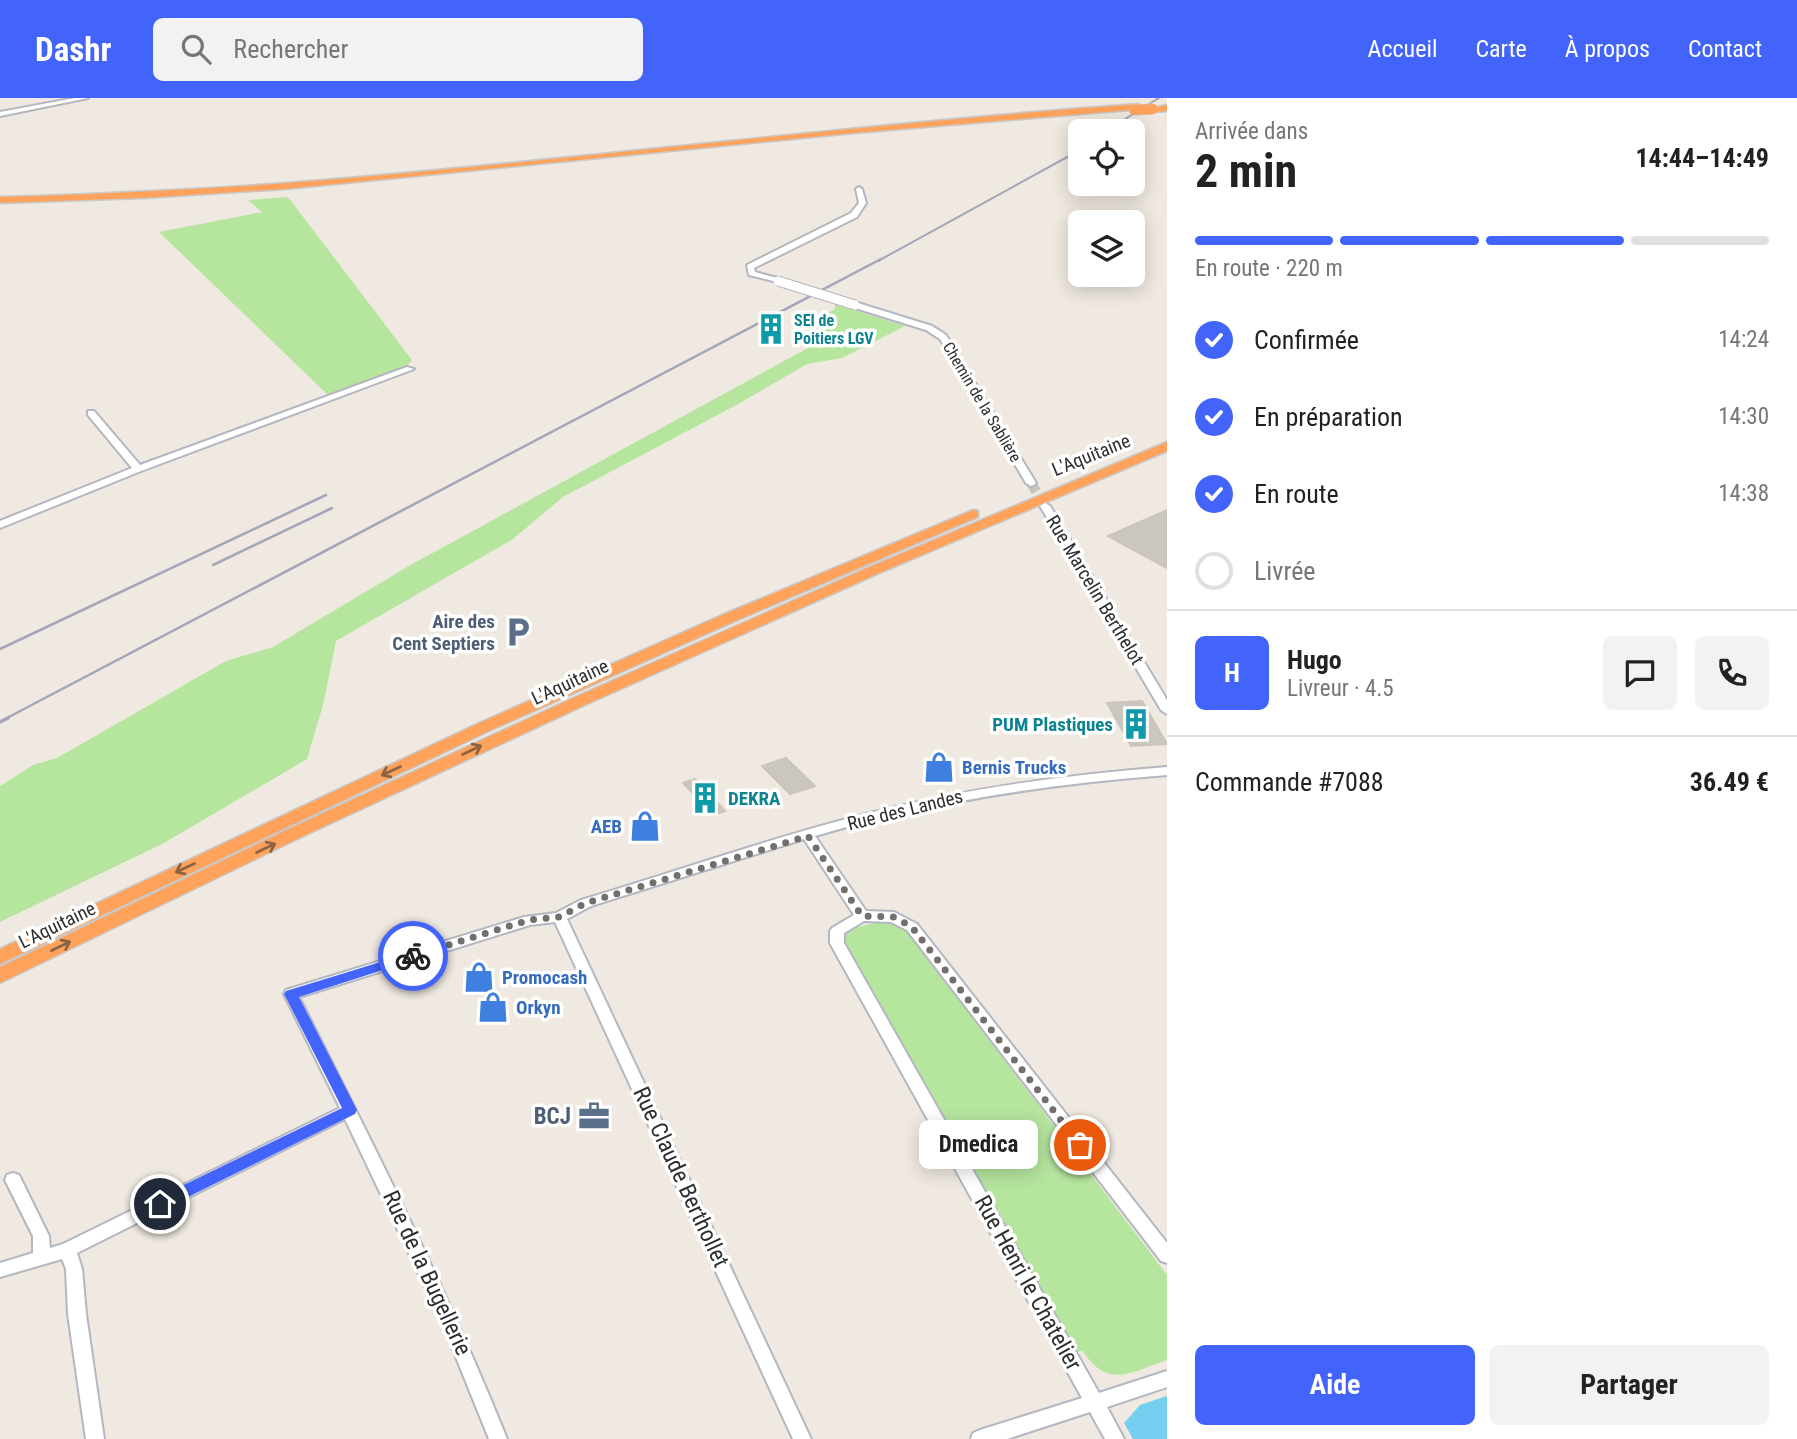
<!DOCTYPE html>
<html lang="fr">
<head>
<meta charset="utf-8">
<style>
  body { margin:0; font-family:"Roboto Condensed",sans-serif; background:#f2f2f2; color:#222; height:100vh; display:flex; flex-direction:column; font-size:26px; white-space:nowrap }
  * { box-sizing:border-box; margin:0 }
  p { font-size:23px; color:#767676 }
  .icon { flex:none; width:38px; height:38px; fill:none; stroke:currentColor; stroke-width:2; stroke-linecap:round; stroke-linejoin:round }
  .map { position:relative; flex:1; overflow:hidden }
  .side { display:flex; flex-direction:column; background:#fff; width:630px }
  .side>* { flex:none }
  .fabs { position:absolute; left:1068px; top:21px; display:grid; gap:14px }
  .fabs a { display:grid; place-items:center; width:77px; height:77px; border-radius:10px; background:#fff; box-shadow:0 4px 18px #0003; font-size:35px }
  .pin { position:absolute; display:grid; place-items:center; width:60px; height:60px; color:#fff; margin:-30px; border:4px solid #fff; border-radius:50%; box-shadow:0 2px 7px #0007 }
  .courier { position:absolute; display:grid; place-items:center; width:70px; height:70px; margin:-35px; border:5px solid #4264fb; border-radius:50%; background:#fff; color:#222; box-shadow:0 2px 9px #0007 }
  .bubble { position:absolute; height:49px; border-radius:10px; background:#fff; box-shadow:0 4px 18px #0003; font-size:23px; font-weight:700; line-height:49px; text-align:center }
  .head em { font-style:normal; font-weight:700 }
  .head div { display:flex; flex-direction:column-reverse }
  .head { display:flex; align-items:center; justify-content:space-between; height:119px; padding:0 28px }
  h1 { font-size:46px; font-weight:700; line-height:52px }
  .bar { display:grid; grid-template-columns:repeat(4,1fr); gap:10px 7px; align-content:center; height:84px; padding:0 28px }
  .bar i { height:9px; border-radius:5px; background:#e0e0e0 }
  .bar .on { background:#4264fb }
  .bar p { grid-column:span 4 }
  .line { display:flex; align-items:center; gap:18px; padding:0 28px; border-top:2px solid #e0e0e0 }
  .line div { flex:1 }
  .round { display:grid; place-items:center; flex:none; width:74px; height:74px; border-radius:10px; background:#f2f2f2 }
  ol { padding:0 28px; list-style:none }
  li { display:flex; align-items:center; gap:21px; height:77px }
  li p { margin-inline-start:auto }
  li .icon { padding:7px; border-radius:50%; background:#4264fb; color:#fff; stroke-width:4 }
  li:last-child { color:#767676 }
  li i { width:38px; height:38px; border:4px solid #e0e0e0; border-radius:50% }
  .cta { display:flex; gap:14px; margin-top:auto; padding:14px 28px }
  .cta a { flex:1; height:80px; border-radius:10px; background:#4264fb; color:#fff; font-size:28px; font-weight:700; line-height:80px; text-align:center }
  .cta a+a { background:#f2f2f2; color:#222 }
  header { display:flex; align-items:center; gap:42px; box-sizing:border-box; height:98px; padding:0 35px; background:#4264fb; color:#fff }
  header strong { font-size:33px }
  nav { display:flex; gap:38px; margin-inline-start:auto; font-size:24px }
  .search { width:490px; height:63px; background:#f2f2f2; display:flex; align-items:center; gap:18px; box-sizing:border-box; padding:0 24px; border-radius:10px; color:#767676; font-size:26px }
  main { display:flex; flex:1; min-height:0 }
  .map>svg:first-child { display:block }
  .green { fill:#b6e59e }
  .water { fill:#75cff0 }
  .building { fill:#cbc7bf; stroke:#cbc5ba; stroke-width:2 }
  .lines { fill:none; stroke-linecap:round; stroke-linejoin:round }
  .minor-tunnel { stroke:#c8c4bd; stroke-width:10; stroke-dasharray:10 5; stroke-linecap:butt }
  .minor-casing { stroke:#b4b7c1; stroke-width:4 }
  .highway-casing { stroke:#c9c9c9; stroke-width:3 }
  .minor { fill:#fff; fill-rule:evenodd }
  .highway { fill:#ffa35c; fill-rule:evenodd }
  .rail-far2 { stroke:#a3a6b8; stroke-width:2 }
  .rail-far1 { stroke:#a3a6b8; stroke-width:2.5 }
  .rail { stroke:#a3a6b8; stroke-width:3.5 }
  .minor-bridge-casing { stroke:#b4b7c1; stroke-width:11; stroke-linecap:butt }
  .highway-bridge-casing { stroke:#c9c9c9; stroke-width:11; stroke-linecap:butt }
  .minor-bridge { stroke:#fff; stroke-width:9 }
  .highway-bridge { stroke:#ffa35c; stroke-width:10 }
  .oneway { stroke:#8c6343 }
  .route { fill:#4264fb }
  .done { stroke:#726f6d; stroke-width:7; stroke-dasharray:0 12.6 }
  .labels { text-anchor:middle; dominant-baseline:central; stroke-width:7; stroke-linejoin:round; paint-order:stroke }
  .far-culture-label { font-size:16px; font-weight:bold; fill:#0d838f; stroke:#fff; text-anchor:start }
  .far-street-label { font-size:16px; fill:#2e2e2e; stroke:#fff }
  .street-label { font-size:19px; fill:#2e2e2e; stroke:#fff }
  .service-label { font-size:19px; font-weight:bold; fill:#4e5e75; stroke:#fff; text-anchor:end }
  .culture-label { font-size:19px; font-weight:bold; fill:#0d838f; stroke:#fff; text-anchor:end }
  .shop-label { font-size:19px; font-weight:bold; fill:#366cbe; stroke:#fff; text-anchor:start }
  .near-service-label { font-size:23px; font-weight:bold; fill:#4e5e75; stroke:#fff; text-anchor:end }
  .near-street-label { font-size:23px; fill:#2e2e2e; stroke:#fff }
</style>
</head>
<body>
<header>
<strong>Dashr</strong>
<div class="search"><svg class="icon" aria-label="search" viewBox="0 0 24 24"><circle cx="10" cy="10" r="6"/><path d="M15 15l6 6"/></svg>Rechercher</div>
<nav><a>Accueil</a><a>Carte</a><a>À propos</a><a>Contact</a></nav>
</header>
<main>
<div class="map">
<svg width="1167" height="1341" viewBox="0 0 1167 1341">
  <rect width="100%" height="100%" fill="#efe9e1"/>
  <path class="green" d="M 288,99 L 412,262 L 406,269 L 330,299 L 159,134 L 262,114 L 248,102 Z
    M 835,206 L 905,228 L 842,260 L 807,266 L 740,305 L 563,399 L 513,441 L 336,543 L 323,607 L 307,661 L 164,745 L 0,824 L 0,688 L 33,667 L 57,660 L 226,563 L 273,549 L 407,469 L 808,250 L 808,245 L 831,225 L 828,215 L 835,211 Z
    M 882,823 L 899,826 L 905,831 L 1167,1177 L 1167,1262 C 1132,1274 1107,1292 1083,1253 L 1076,1254 L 844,848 L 842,837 L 847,832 Z"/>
  <path class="water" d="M 1167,1298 L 1167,1341 L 1133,1341 L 1124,1325 L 1140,1307 Z"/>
  <path class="building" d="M 1167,412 L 1167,470 L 1108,438 Z
    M 1142,603 L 1167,646 L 1131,648 L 1107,605 Z
    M 786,660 L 815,688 L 790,696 L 762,668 Z
    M 695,681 L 725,713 L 713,717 L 683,685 Z"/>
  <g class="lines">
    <path class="minor-tunnel" d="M 1031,385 L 1045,408"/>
    <defs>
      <path id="minor" d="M 75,0 L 88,0 L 0,18 L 0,14 Z
        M 859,89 L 862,91 L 866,105 L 857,119 L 754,170 L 755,174 L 781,181 L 781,185 L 749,177 L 747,167 L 851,115 L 859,105 L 856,91 Z
        M 852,205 L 858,205 L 932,228 L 946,237 L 1036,385 L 1034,387 L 1031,388 L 1026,385 L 940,241 L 926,232 L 852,209 Z
        M 407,269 L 414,271 L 141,373 L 0,430 L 0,423 L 132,370 L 88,317 L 88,313 L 94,313 L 140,367 Z
        M 1045,405 L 1050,408 L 1167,602 L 1167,616 L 1161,612 L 1040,408 Z
        M 1167,669 L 1167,677 C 1047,686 930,704 815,738 L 866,813 L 894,814 L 917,826 L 1167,1145 L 1167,1165 L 1161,1163 L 907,832 L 891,824 L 864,823 L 844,835 L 844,845 L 1099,1295 L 1167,1273 L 1167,1289 L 1107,1309 L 1124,1341 L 1105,1341 L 1090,1314 L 1007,1341 L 971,1341 L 973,1335 L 980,1332 L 1082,1300 L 830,845 L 830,833 L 832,830 L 854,817 L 804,741 L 591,808 L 567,821 L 811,1341 L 793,1341 L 555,824 L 530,827 L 299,899 C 372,1044 446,1189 507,1341 L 489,1341 L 443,1227 L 345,1021 L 77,1155 L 82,1171 L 86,1216 L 104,1341 L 86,1341 L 68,1216 L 66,1171 L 62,1161 L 0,1179 L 0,1165 L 33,1155 L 33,1138 L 5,1082 L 7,1077 L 13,1075 L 19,1077 L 49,1138 L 50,1150 L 63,1146 L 340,1010 L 284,896 L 286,892 L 524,819 L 556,815 L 581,802 C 675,774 767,741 862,717 C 962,691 1064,677 1167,669 Z"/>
      <path id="highway" d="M 1139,6 L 1142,11 L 854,35 L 285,91 L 143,100 L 0,105 L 0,99 C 96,96 191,92 287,85 C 571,63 854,26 1139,6 Z
        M 1167,7 L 1167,13 L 1153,14 L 1149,11 Z
        M 1167,344 L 1167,353 L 877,476 L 585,607 L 295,742 L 0,885 L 0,869 L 282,734 L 573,600 L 867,470 Z
        M 973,412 L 978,413 L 978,419 L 733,524 L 489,633 L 0,866 L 0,851 L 477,626 L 722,517 Z"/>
    </defs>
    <use href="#minor" class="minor-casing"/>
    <use href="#highway" class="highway-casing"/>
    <use href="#minor" class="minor"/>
    <use href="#highway" class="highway"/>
    <path class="rail-far2" d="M 1106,33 L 1159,0
      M 878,163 L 1080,52"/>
    <path class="rail-far1" d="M 213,467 L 332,410
      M 0,551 L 326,397
      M 5,621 L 881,161"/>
    <path class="rail" d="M 0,624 L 8,620"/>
    <defs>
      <path id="minor-bridge" d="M 778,183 L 855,207"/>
      <path id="highway-bridge" d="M 1134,12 L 1153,11"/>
    </defs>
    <use href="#minor-bridge" class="minor-bridge-casing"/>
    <use href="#highway-bridge" class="highway-bridge-casing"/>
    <use href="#minor-bridge" class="minor-bridge"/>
    <use href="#highway-bridge" class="highway-bridge"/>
  </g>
  <defs><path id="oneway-shaft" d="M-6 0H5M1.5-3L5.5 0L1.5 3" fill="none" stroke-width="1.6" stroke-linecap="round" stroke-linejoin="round" transform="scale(1.75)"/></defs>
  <g class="oneway">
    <use href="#oneway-shaft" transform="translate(472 652) rotate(-25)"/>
    <use href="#oneway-shaft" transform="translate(391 673) rotate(155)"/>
    <use href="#oneway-shaft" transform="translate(266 750) rotate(-26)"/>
    <use href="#oneway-shaft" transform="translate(185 770) rotate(155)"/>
    <use href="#oneway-shaft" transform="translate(61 848) rotate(-26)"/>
  </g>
  <path class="route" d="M 413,854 L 417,855 L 417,861 L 299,899 L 357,1012 L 355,1016 L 166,1110 L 155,1110 L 153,1106 L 155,1101 L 342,1010 L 284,896 L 286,893 Z"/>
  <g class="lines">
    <path class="done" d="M 413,858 L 529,822 L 559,819 L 586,805 L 808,738 L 862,818 L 894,819 L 912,829 L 1080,1047"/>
  </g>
  <defs>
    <symbol id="building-bare" viewBox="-9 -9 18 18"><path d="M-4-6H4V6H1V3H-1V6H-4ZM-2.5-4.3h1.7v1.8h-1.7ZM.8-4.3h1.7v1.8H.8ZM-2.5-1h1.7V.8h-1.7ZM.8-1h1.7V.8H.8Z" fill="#0f9aa8" stroke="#fff" stroke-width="2.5" paint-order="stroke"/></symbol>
    <symbol id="parking-bare" viewBox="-9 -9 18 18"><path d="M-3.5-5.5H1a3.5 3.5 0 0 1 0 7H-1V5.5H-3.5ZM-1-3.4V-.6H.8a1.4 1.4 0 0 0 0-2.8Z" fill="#5c6f8a" stroke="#fff" stroke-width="2.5" paint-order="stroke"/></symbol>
    <symbol id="shop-bare" viewBox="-9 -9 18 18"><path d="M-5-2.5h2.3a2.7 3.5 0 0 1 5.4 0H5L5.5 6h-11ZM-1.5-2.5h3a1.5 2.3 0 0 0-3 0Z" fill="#3f7fe0" stroke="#fff" stroke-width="2.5" paint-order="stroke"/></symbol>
    <symbol id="office-bare" viewBox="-9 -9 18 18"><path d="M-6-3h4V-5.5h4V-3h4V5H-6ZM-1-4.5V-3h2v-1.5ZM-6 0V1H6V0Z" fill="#5c6f8a" stroke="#fff" stroke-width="2.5" paint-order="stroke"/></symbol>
  </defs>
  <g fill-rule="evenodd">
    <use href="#building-bare" x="749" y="209" width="44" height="44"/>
    <use href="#parking-bare" x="496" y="512" width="44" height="44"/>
    <use href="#building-bare" x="1114" y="604" width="44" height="44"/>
    <use href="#shop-bare" x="917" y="647" width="44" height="44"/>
    <use href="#building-bare" x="683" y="678" width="44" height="44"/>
    <use href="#shop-bare" x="623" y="706" width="44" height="44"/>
    <use href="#shop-bare" x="457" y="857" width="44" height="44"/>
    <use href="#shop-bare" x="471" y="887" width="44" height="44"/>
    <use href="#office-bare" x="572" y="996" width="44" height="44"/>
  </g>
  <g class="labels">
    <g class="far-culture-label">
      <text x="794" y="222">SEI de<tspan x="794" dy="18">Poitiers LGV</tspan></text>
    </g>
    <g class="far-street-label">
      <text transform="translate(982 304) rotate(59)">Chemin de la Sablière</text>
    </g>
    <g class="street-label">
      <text transform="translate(1091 357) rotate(-22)">L'Aquitaine</text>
      <text transform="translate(1095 492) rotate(59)">Rue Marcelin Berthelot</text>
      <text transform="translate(570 584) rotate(-25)">L'Aquitaine</text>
      <text transform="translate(905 712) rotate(-14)">Rue des Landes</text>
      <text transform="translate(57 827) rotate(-26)">L'Aquitaine</text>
    </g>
    <g class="service-label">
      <text x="495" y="523">Aire des<tspan x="495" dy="22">Cent Septiers</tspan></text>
    </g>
    <g class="culture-label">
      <text x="1113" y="626">PUM Plastiques</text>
      <text x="728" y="700" text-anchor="start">DEKRA</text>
    </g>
    <g class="shop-label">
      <text x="962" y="669">Bernis Trucks</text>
      <text x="622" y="728" text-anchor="end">AEB</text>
      <text x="502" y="879">Promocash</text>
      <text x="516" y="909">Orkyn</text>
    </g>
    <g class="near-service-label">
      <text x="571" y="1018">BCJ</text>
    </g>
    <g class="near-street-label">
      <text transform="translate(681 1079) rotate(65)">Rue Claude Berthollet</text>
      <text transform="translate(427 1175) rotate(65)">Rue de la Bugellerie</text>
      <text transform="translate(1028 1185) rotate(61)">Rue Henri le Chatelier</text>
    </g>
  </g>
</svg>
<div class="fabs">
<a><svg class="icon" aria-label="locate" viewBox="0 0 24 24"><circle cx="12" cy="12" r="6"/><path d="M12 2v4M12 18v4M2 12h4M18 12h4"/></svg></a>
<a><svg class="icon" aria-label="layers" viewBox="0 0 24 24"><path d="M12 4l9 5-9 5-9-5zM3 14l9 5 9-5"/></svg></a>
</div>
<div class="pin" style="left:1080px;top:1047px;background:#ea580c"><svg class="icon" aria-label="bag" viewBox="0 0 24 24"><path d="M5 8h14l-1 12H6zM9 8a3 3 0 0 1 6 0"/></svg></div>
<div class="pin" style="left:160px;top:1106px;background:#1f2937"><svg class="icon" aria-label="home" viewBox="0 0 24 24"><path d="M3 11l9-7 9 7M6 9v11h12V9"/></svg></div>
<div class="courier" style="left:413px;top:858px"><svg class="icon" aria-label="bike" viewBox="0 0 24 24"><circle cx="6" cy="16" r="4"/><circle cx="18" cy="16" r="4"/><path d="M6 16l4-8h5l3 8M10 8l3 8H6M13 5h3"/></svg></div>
<div class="bubble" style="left:919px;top:1022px;width:119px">Dmedica</div>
</div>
<section class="side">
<div class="head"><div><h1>2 min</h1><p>Arrivée dans</p></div><em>14:44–14:49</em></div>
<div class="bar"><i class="on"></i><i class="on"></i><i class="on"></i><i></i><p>En route · 220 m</p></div>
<ol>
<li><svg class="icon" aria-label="check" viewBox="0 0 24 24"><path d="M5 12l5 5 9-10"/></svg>Confirmée<p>14:24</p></li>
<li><svg class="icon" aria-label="check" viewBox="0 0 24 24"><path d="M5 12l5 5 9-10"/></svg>En préparation<p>14:30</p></li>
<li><svg class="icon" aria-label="check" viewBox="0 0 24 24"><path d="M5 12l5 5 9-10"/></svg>En route<p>14:38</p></li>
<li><i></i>Livrée</li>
</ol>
<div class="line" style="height:126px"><b class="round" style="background:#4264fb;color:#fff">H</b><div><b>Hugo</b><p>Livreur · 4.5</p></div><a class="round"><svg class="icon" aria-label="chat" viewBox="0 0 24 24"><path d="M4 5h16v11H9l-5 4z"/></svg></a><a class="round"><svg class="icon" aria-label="phone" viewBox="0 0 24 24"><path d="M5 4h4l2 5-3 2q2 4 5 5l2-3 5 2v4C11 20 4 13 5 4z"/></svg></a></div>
<div class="line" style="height:91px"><div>Commande #7088</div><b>36.49 €</b></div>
<div class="cta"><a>Aide</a><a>Partager</a></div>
</section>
</main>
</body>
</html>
